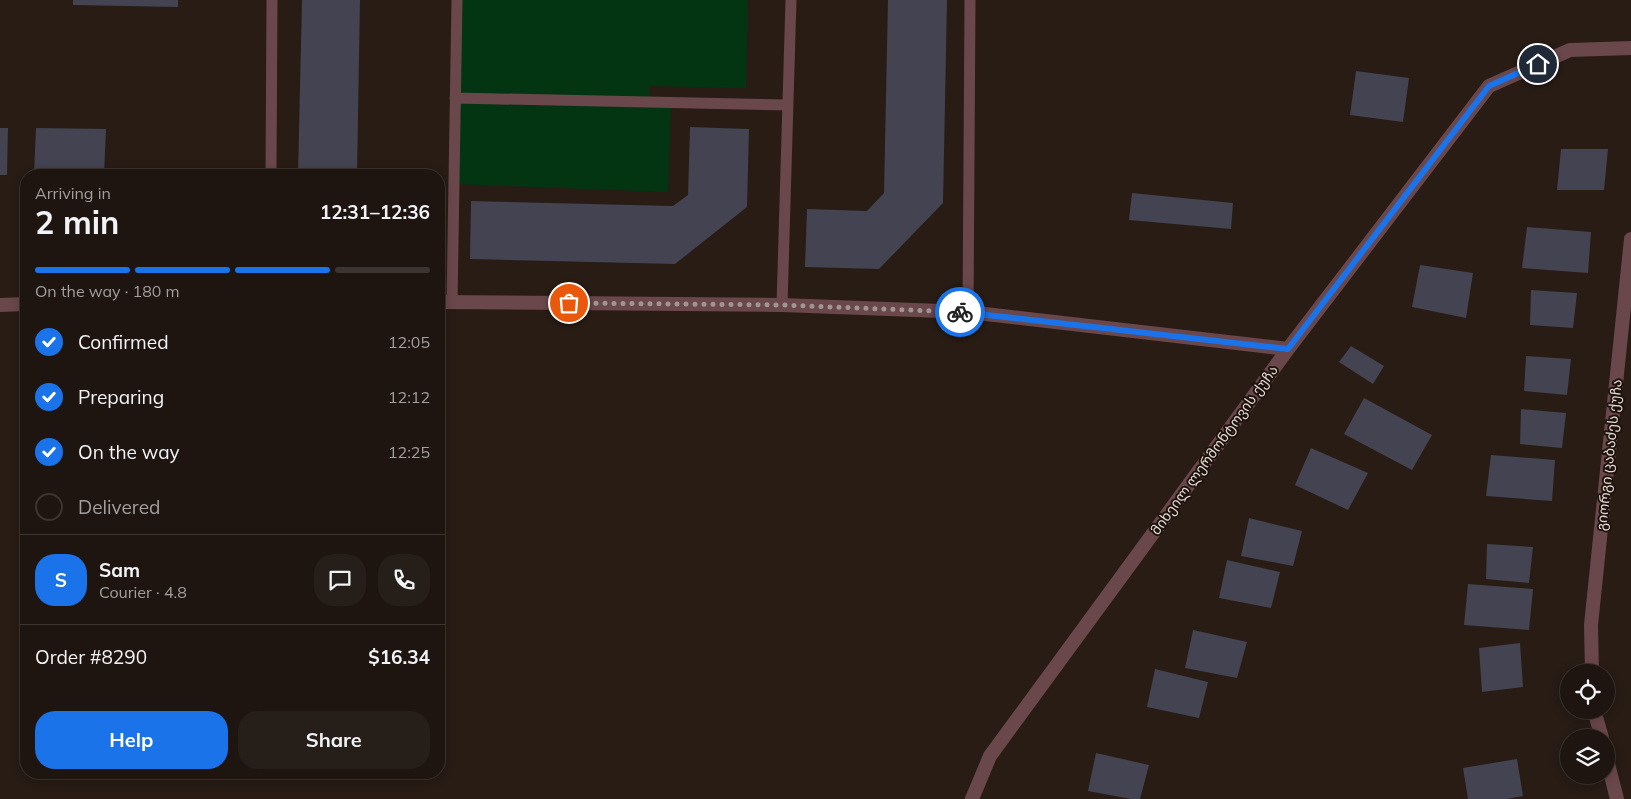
<!DOCTYPE html>
<html lang="en">
<head>
<meta charset="utf-8">
<style>
  body { margin:0; font-family:Mulish,"Noto Sans Georgian",sans-serif; background:#261e19; color:#f1f3f6; height:100vh; display:flex; flex-direction:column; font-size:19px; white-space:nowrap }
  * { box-sizing:border-box; margin:0 }
  p { font-size:16px; color:#a19f9f }
  .icon { flex:none; width:28px; height:28px; fill:none; stroke:currentColor; stroke-width:2; stroke-linecap:round; stroke-linejoin:round }
  .map { position:relative; flex:1; overflow:hidden }
  .details { position:absolute; left:20px; top:169px; width:425px; height:610px; display:flex; flex-direction:column; background:#1e1510; border-radius:20px; box-shadow:0 2px 12px #0003,0 0 0 1px #3c3430 }
  .details>* { flex:none }
  .fabs { position:absolute; left:1560px; top:664px; display:grid; gap:10px }
  .fabs a { display:grid; place-items:center; width:55px; height:55px; border-radius:50%; background:#1e1510; box-shadow:0 2px 12px #0003,0 0 0 1px #3c3430; font-size:25px }
  .pin { position:absolute; display:grid; place-items:center; width:42px; height:42px; color:#fff; margin:-21px; border:2px solid #fff; border-radius:50%; box-shadow:0 1px 5px #0007 }
  .courier { position:absolute; display:grid; place-items:center; width:50px; height:50px; margin:-25px; border:4px solid #1a73e8; border-radius:50%; background:#fff; color:#222; box-shadow:0 1px 6px #0007 }
  .headline em { font-style:normal; font-weight:700 }
  .headline div { display:flex; flex-direction:column-reverse }
  .headline { display:flex; align-items:center; justify-content:space-between; height:85px; padding:0 15px }
  h1 { font-size:32px; font-weight:700; line-height:38px }
  .bar { display:grid; grid-template-columns:repeat(4,1fr); gap:8px 5px; align-content:center; height:60px; padding:0 15px }
  .bar i { height:6px; border-radius:4px; background:#3c3430 }
  .bar .selected { background:#1a73e8 }
  .bar p { grid-column:span 4 }
  .line { display:flex; align-items:center; gap:12px; padding:0 15px; border-top:1px solid #3c3430 }
  .line div { flex:1 }
  .round { display:grid; place-items:center; flex:none; width:52px; height:52px; border-radius:20px; background:#261e19 }
  ol { padding:0 15px; list-style:none }
  li { display:flex; align-items:center; gap:15px; height:55px }
  li p { margin-inline-start:auto }
  li .icon { padding:5px; border-radius:50%; background:#1a73e8; color:#fff; stroke-width:4 }
  li:last-child { color:#a19f9f }
  li i { width:28px; height:28px; border:2px solid #3c3430; border-radius:50% }
  .cta { display:flex; gap:10px; margin-top:auto; padding:10px 15px }
  .cta a { flex:1; height:58px; border-radius:20px; background:#1a73e8; color:#fff; font-size:20px; font-weight:700; line-height:58px; text-align:center }
  .cta a+a { background:#261e19; color:#f1f3f6 }
  .map>svg:first-child { display:block }
  .green { fill:#033513 }
  .building { fill:#434351 }
  .lines { fill:none; stroke-linecap:round; stroke-linejoin:round }
  .service { stroke:#6a474b; stroke-width:11 }
  .minor { stroke:#6a474b; stroke-width:14 }
  .done { stroke:#a09691; stroke-width:5; stroke-dasharray:0 9 }
  .route { stroke:#1a73e8; stroke-width:6 }
  .labels { text-anchor:middle; dominant-baseline:central; stroke-width:4; stroke-linejoin:round; paint-order:stroke }
  .street-label { font-size:14px; fill:#e1d8d4; stroke:#1e120c }
</style>
</head>
<body>
<div class="map">
<svg width="1631" height="799" viewBox="0 0 1631 799">
  <rect width="100%" height="100%" fill="#281c15"/>
  <path class="green" d="M 457,0 L 748,0 L 746,88 L 649,86 L 649,102 L 671,102 L 668,192 L 453,184 Z"/>
  <path class="building" d="M 73,0 L 178,0 L 178,7 L 73,5 Z
    M 302,0 L 360,0 L 357,175 L 298,175 Z
    M 888,0 L 947,0 L 943,203 L 879,269 L 805,267 L 807,209 L 867,211 L 884,193 Z
    M 1356,71 L 1409,78 L 1403,122 L 1350,115 Z
    M 690,127 L 749,129 L 747,207 L 675,264 L 470,259 L 471,201 L 673,206 L 688,195 Z
    M 0,128 L 8,128 L 7,175 L 0,175 Z
    M 36,128 L 106,129 L 104,175 L 34,174 Z
    M 1561,149 L 1608,149 L 1604,190 L 1557,190 Z
    M 1132,193 L 1233,203 L 1231,229 L 1129,220 Z
    M 1527,227 L 1591,232 L 1588,273 L 1522,268 Z
    M 1420,265 L 1473,273 L 1466,318 L 1412,307 Z
    M 1531,290 L 1577,293 L 1573,328 L 1530,325 Z
    M 1351,346 L 1384,366 L 1373,384 L 1339,362 Z
    M 1526,356 L 1571,359 L 1567,395 L 1524,391 Z
    M 1364,398 L 1432,435 L 1412,470 L 1344,434 Z
    M 1521,409 L 1566,413 L 1562,448 L 1520,444 Z
    M 1311,448 L 1368,473 L 1348,510 L 1295,485 Z
    M 1491,455 L 1555,460 L 1552,501 L 1486,496 Z
    M 1249,518 L 1302,531 L 1293,566 L 1241,556 Z
    M 1487,544 L 1533,547 L 1529,583 L 1486,579 Z
    M 1227,560 L 1280,572 L 1271,608 L 1219,598 Z
    M 1468,584 L 1533,589 L 1529,630 L 1464,625 Z
    M 1193,630 L 1247,642 L 1237,678 L 1185,668 Z
    M 1520,643 L 1523,687 L 1482,692 L 1479,648 Z
    M 1155,669 L 1208,682 L 1199,718 L 1147,707 Z
    M 1096,753 L 1149,765 L 1140,799 L 1131,799 L 1088,791 Z
    M 1517,759 L 1523,796 L 1507,799 L 1468,799 L 1463,768 Z"/>
  <g class="lines">
    <path class="service" d="M 455,98 L 788,105
      M 271,175 L 272,0
      M 452,302 L 457,0
      M 782,305 L 791,0
      M 968,312 L 970,0"/>
    <path class="minor" d="M 439,302 L 782,305 L 968,312 L 1288,349
      M 0,305 L 26,304
      M 1592,672 L 1591,625 L 1631,239
      M 1594,710 L 1602,738
      M 1606,756 L 1617,799
      M 972,799 L 990,756 L 1288,349 L 1489,86 L 1570,50 L 1631,48"/>
  </g>
  <g class="lines">
    <path class="done" d="M 569,303 L 782,305 L 960,312"/>
    <path class="route" d="M 960,312 L 1288,349 L 1489,86 L 1538,64"/>
  </g>
  <g class="labels">
    <g class="street-label">
      <text transform="translate(1214 450) rotate(-54)">მიხეილ ლერმონტოვის ქუჩა</text>
      <text transform="translate(1609 455) rotate(-84)">გიორგი ცაბაძეს ქუჩა</text>
    </g>
  </g>
</svg>
<div class="fabs">
<a><svg class="icon" aria-label="locate" viewBox="0 0 24 24"><circle cx="12" cy="12" r="6"/><path d="M12 2v4M12 18v4M2 12h4M18 12h4"/></svg></a>
<a><svg class="icon" aria-label="layers" viewBox="0 0 24 24"><path d="M12 4l9 5-9 5-9-5zM3 14l9 5 9-5"/></svg></a>
</div>
<div class="pin" style="left:569px;top:303px;background:#ea580c"><svg class="icon" aria-label="bag" viewBox="0 0 24 24"><path d="M5 8h14l-1 12H6zM9 8a3 3 0 0 1 6 0"/></svg></div>
<div class="pin" style="left:1538px;top:64px;background:#1f2937"><svg class="icon" aria-label="home" viewBox="0 0 24 24"><path d="M3 11l9-7 9 7M6 9v11h12V9"/></svg></div>
<div class="courier" style="left:960px;top:312px"><svg class="icon" aria-label="bike" viewBox="0 0 24 24"><circle cx="6" cy="16" r="4"/><circle cx="18" cy="16" r="4"/><path d="M6 16l4-8h5l3 8M10 8l3 8H6M13 5h3"/></svg></div>
<section class="details">
<div class="headline"><div><h1>2 min</h1><p>Arriving in</p></div><em>12:31–12:36</em></div>
<div class="bar"><i class="selected"></i><i class="selected"></i><i class="selected"></i><i></i><p>On the way · 180 m</p></div>
<ol>
<li><svg class="icon" aria-label="check" viewBox="0 0 24 24"><path d="M5 12l5 5 9-10"/></svg>Confirmed<p>12:05</p></li>
<li><svg class="icon" aria-label="check" viewBox="0 0 24 24"><path d="M5 12l5 5 9-10"/></svg>Preparing<p>12:12</p></li>
<li><svg class="icon" aria-label="check" viewBox="0 0 24 24"><path d="M5 12l5 5 9-10"/></svg>On the way<p>12:25</p></li>
<li><i></i>Delivered</li>
</ol>
<div class="line" style="height:90px"><b class="round" style="background:#1a73e8;color:#fff">S</b><div><b>Sam</b><p>Courier · 4.8</p></div><a class="round"><svg class="icon" aria-label="chat" viewBox="0 0 24 24"><path d="M4 5h16v11H9l-5 4z"/></svg></a><a class="round"><svg class="icon" aria-label="phone" viewBox="0 0 24 24"><path d="M5 4h4l2 5-3 2q2 4 5 5l2-3 5 2v4C11 20 4 13 5 4z"/></svg></a></div>
<div class="line" style="height:65px"><div>Order #8290</div><b>$16.34</b></div>
<div class="cta"><a>Help</a><a>Share</a></div>
</section>
</div>
</body>
</html>
